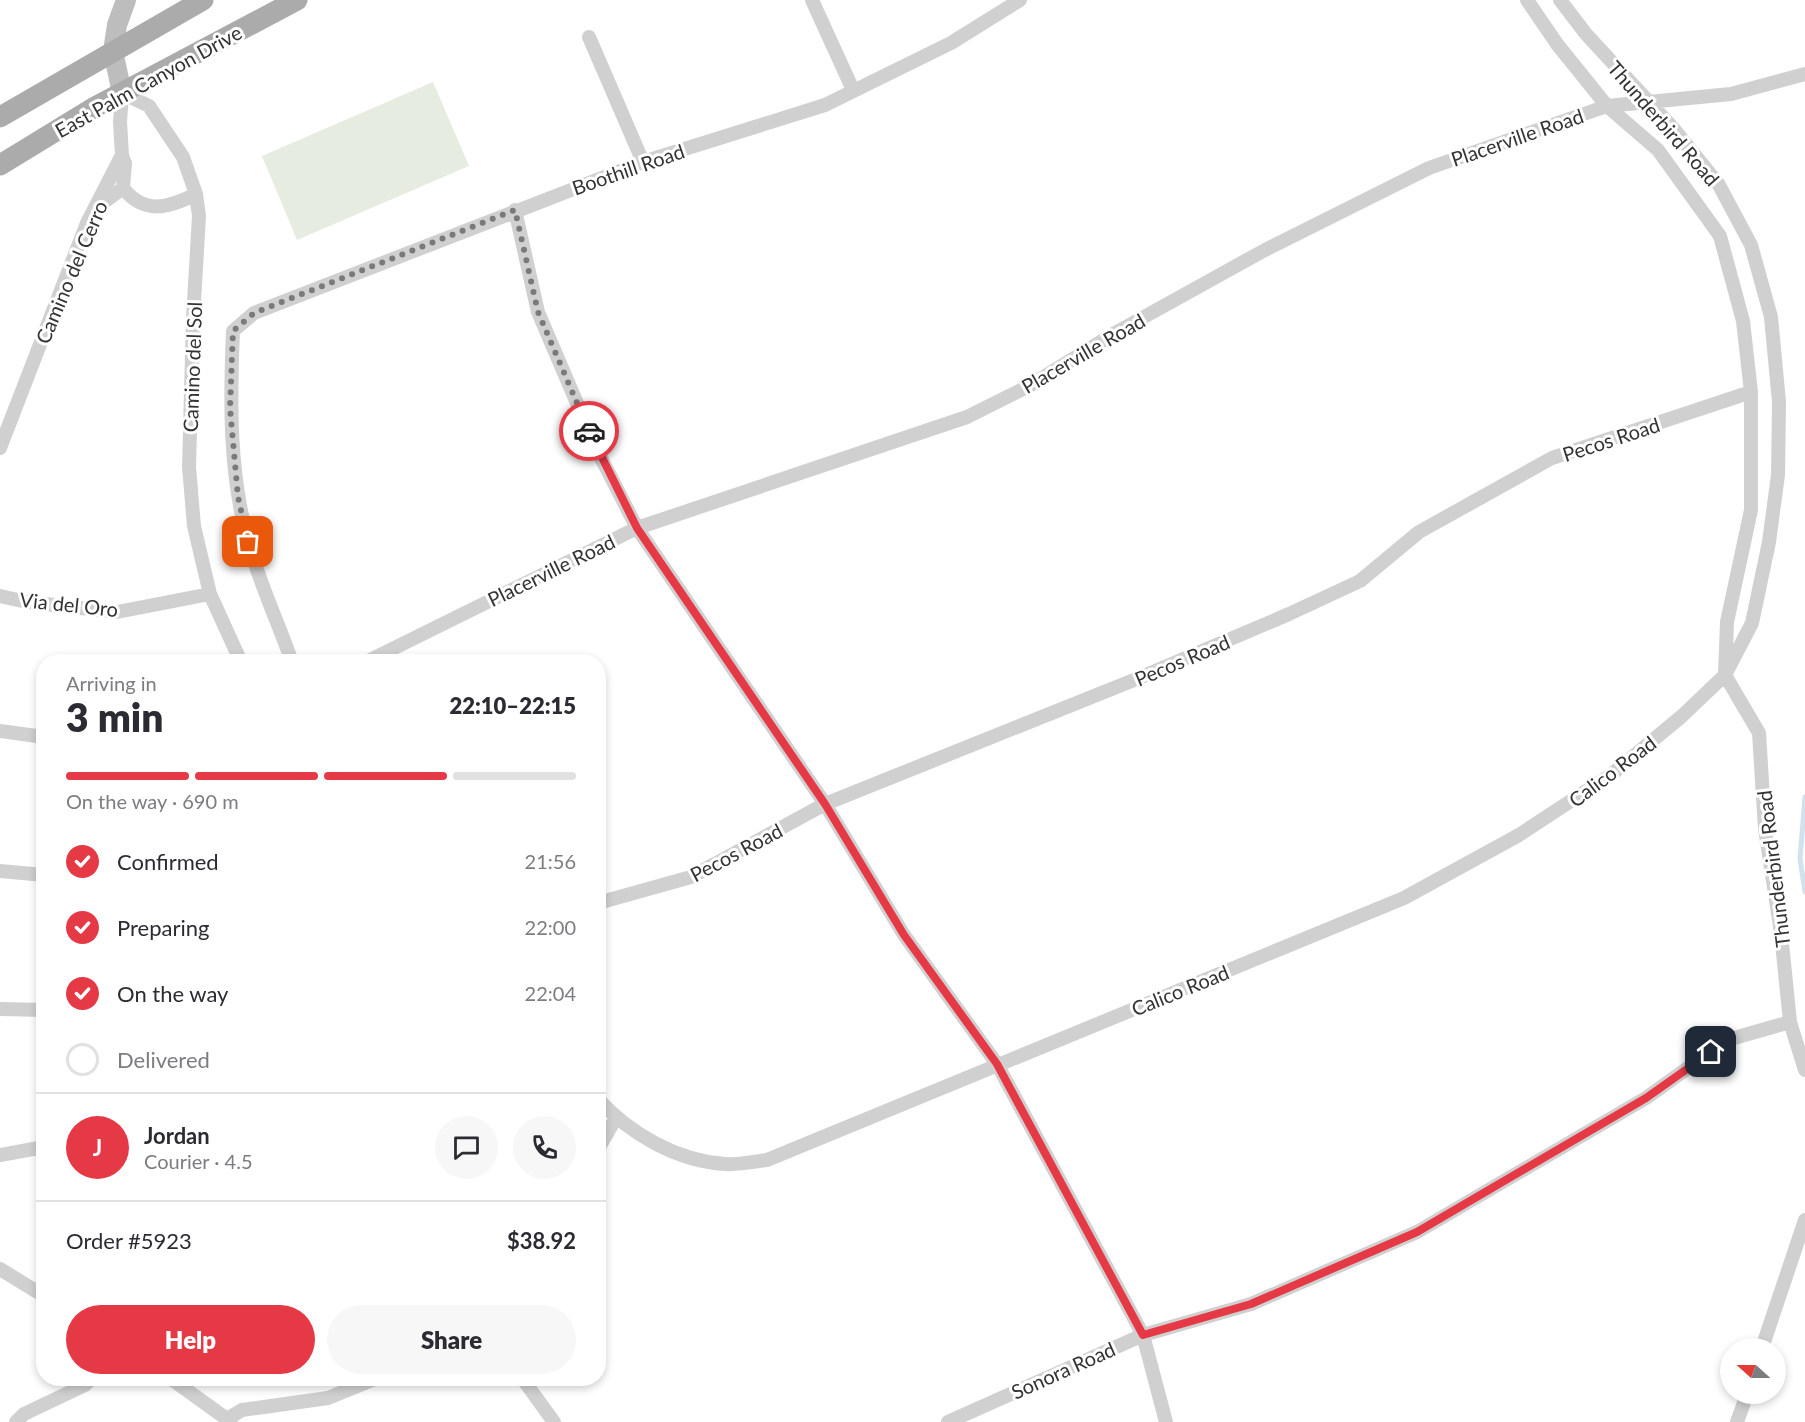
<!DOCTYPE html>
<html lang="en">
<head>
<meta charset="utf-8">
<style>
  body { margin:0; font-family:Lato,sans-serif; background:#f7f7f7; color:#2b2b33; height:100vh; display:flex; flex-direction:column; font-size:22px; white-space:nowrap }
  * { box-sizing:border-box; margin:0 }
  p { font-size:20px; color:#7c7c81 }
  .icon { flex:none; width:33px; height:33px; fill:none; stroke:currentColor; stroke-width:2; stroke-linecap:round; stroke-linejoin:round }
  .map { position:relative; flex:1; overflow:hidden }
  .panel { position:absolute; left:36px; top:654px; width:570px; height:732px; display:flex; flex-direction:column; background:#fff; border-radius:24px; box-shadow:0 3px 9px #0003 }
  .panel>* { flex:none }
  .needle { width:39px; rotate:291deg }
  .buttons { position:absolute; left:1720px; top:1338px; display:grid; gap:12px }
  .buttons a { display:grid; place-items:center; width:66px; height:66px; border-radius:50%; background:#fff; box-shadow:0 3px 9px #0003; font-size:30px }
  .pin { position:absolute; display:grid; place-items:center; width:51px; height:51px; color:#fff; margin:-26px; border-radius:12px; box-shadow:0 3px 9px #0006 }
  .courier { position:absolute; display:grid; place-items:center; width:60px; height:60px; margin:-30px; border:4px solid #e63946; border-radius:50%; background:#fff; color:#222; box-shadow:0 2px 8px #0007 }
  .head em { font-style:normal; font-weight:800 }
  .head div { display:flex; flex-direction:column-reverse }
  .head { display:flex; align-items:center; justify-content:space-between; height:102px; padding:0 30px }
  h1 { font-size:39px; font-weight:800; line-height:45px }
  .bar { display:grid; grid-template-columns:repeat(4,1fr); gap:9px 6px; align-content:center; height:72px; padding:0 30px }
  .bar i { height:8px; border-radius:4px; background:#e1e1e2 }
  .bar .selected { background:#e63946 }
  .bar p { grid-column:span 4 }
  .line { display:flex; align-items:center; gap:15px; padding:0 30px; border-top:2px solid #e1e1e2 }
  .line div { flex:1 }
  .round { display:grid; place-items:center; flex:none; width:63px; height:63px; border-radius:32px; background:#f7f7f7 }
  ol { padding:0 30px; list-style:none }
  li { display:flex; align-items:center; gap:18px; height:66px }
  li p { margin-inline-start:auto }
  li .icon { padding:6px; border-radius:50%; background:#e63946; color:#fff; stroke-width:4 }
  li:last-child { color:#7c7c81 }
  li i { width:33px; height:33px; border:3px solid #e1e1e2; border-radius:50% }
  .primary-button { display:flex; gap:12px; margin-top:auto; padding:12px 30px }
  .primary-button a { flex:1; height:69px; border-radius:36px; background:#e63946; color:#fff; font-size:24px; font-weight:800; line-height:69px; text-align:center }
  .primary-button a+a { background:#f7f7f7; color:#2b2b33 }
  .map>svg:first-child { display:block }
  .green { fill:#e6ecdf }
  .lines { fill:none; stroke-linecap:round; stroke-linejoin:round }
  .stream { stroke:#cfe2ee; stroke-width:5 }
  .street { stroke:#d0d0d0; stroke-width:14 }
  .secondary { stroke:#bdbdbd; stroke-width:20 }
  .primary { stroke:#ababab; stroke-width:21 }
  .done { stroke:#7a7a7a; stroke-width:6; stroke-dasharray:0 10.8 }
  .route { stroke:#e63946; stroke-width:8 }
  .labels { text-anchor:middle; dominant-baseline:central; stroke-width:6; stroke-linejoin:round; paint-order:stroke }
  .street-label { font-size:20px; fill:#333; stroke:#fff }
</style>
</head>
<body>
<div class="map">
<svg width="1805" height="1422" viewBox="0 0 1805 1422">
  <rect width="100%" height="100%" fill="#fff"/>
  <path class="green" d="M 433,82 L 469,166 L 297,240 L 262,156 Z"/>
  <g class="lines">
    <path class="stream" d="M 1805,797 L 1800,859 L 1805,892"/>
    <path class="street" d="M 812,0 L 853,90
      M 1527,0 L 1557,44 L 1607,106 L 1658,150 L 1720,236 L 1743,321 L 1751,392 L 1751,510 L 1727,622 L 1725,675 L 1759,733 L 1765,829 L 1781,933 L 1790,1022 L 1805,1070
      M 589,37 L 643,162
      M 123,188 C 144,215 169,208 196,194
      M 97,207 L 123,188 L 125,163 L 122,156
      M 515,210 L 538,312 L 597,450 L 637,528 L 825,804 L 904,935 L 997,1064 L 1143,1335 L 1166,1422
      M 0,448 L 87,223 L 122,155 L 120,122 L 122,93 L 149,106 L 183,157 L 196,194 L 199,216 L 193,319 L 189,467 L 194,526 L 210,594 L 241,662
      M 0,596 L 27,602 L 117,612 L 210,594
      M 292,662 C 278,622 259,582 248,541 C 229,472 230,401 233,331 L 254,313 L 643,162 L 825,105 L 951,43 L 1020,0
      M 366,662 L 637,528 L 967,417 L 1029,386 L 1115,333 L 1265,250 L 1429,168 L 1607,106 L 1731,94 L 1805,74
      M 0,731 L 44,737
      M 0,871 L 44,875
      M 598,903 L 691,877 L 825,804 L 1139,678 L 1289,614 L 1360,581 L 1419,532 L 1552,458 L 1751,392
      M 0,1009 L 44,1010
      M 598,1099 C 630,1134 677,1161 725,1164 C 738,1165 753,1162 767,1160 L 1404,898 L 1519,835 L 1612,774 L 1682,716 L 1725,675 L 1752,623 L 1769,542 L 1778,475 L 1779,402 L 1771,317 L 1751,245 L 1719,185 L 1673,128 L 1586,34 L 1560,0
      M 598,1149 L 616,1118
      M 0,1155 L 44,1147
      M 0,1269 L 44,1296
      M 1762,1348 L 1805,1220
      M 170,1378 L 231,1422
      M 522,1378 L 554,1422
      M 227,1419 L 242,1410 L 328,1398 L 377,1378
      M 16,1422 L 24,1414 L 85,1385 L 92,1378
      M 948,1422 L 1143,1335 L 1251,1304 L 1417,1232 L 1646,1098 L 1727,1040 L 1790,1022
      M 1737,1422 L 1747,1394"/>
    <path class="secondary" d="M 122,93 L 113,51 L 117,25 L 126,0"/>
    <path class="primary" d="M 0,117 L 203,0
      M 0,165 L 95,107 L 297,0"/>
  </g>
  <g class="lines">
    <path class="done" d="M 248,542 L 238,497 L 230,408 L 233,331 L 254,313 L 515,210 L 538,312 L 589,431"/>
    <path class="route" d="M 589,431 L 637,528 L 825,804 L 904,935 L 997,1064 L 1143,1335 L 1251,1304 L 1417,1232 L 1646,1098 L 1711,1052"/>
  </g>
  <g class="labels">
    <g class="street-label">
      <text transform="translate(148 81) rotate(-29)">East Palm Canyon Drive</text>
      <text transform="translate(1664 123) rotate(49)">Thunderbird Road</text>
      <text transform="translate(1517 137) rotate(-19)">Placerville Road</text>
      <text transform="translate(628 169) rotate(-19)">Boothill Road</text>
      <text transform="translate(71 272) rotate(-67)">Camino del Cerro</text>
      <text transform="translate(1083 353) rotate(-30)">Placerville Road</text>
      <text transform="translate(192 367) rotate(-88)">Camino del Sol</text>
      <text transform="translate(1611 439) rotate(-18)">Pecos Road</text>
      <text transform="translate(551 570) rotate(-26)">Placerville Road</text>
      <text transform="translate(69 604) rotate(6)">Via del Oro</text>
      <text transform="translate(1182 660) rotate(-23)">Pecos Road</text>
      <text transform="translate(1612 771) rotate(-37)">Calico Road</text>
      <text transform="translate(736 852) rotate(-28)">Pecos Road</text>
      <text transform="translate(1773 869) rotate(-97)">Thunderbird Road</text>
      <text transform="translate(1180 990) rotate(-22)">Calico Road</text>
      <text transform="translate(1063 1370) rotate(-24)">Sonora Road</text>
    </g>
  </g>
</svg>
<div class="buttons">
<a><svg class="needle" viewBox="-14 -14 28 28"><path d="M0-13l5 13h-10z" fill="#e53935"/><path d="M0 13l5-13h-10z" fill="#7c7c81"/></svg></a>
</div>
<div class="pin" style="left:248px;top:542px;background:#ea580c"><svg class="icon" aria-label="bag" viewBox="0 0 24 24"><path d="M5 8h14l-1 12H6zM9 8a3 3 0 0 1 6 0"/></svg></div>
<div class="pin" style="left:1711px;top:1052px;background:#1f2937"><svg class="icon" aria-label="home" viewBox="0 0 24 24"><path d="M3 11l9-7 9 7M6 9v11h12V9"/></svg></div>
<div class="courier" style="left:589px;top:431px"><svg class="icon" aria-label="car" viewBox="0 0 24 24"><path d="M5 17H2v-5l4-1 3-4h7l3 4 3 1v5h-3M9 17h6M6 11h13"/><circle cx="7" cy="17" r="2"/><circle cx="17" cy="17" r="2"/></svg></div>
<section class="panel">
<div class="head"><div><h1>3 min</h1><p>Arriving in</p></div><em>22:10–22:15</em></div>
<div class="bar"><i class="selected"></i><i class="selected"></i><i class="selected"></i><i></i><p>On the way · 690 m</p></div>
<ol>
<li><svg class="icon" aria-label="check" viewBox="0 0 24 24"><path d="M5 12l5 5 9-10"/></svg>Confirmed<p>21:56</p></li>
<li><svg class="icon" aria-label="check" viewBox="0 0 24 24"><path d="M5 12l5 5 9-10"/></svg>Preparing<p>22:00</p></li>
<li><svg class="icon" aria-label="check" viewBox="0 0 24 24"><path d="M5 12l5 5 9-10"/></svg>On the way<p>22:04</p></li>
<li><i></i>Delivered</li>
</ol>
<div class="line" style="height:108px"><b class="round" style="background:#e63946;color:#fff">J</b><div><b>Jordan</b><p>Courier · 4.5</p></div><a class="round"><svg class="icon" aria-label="chat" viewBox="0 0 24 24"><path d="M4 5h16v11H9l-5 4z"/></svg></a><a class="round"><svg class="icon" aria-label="phone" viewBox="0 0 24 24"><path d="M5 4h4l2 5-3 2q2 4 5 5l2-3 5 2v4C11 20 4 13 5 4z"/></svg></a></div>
<div class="line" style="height:78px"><div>Order #5923</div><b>$38.92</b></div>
<div class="primary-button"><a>Help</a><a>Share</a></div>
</section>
</div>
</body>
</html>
